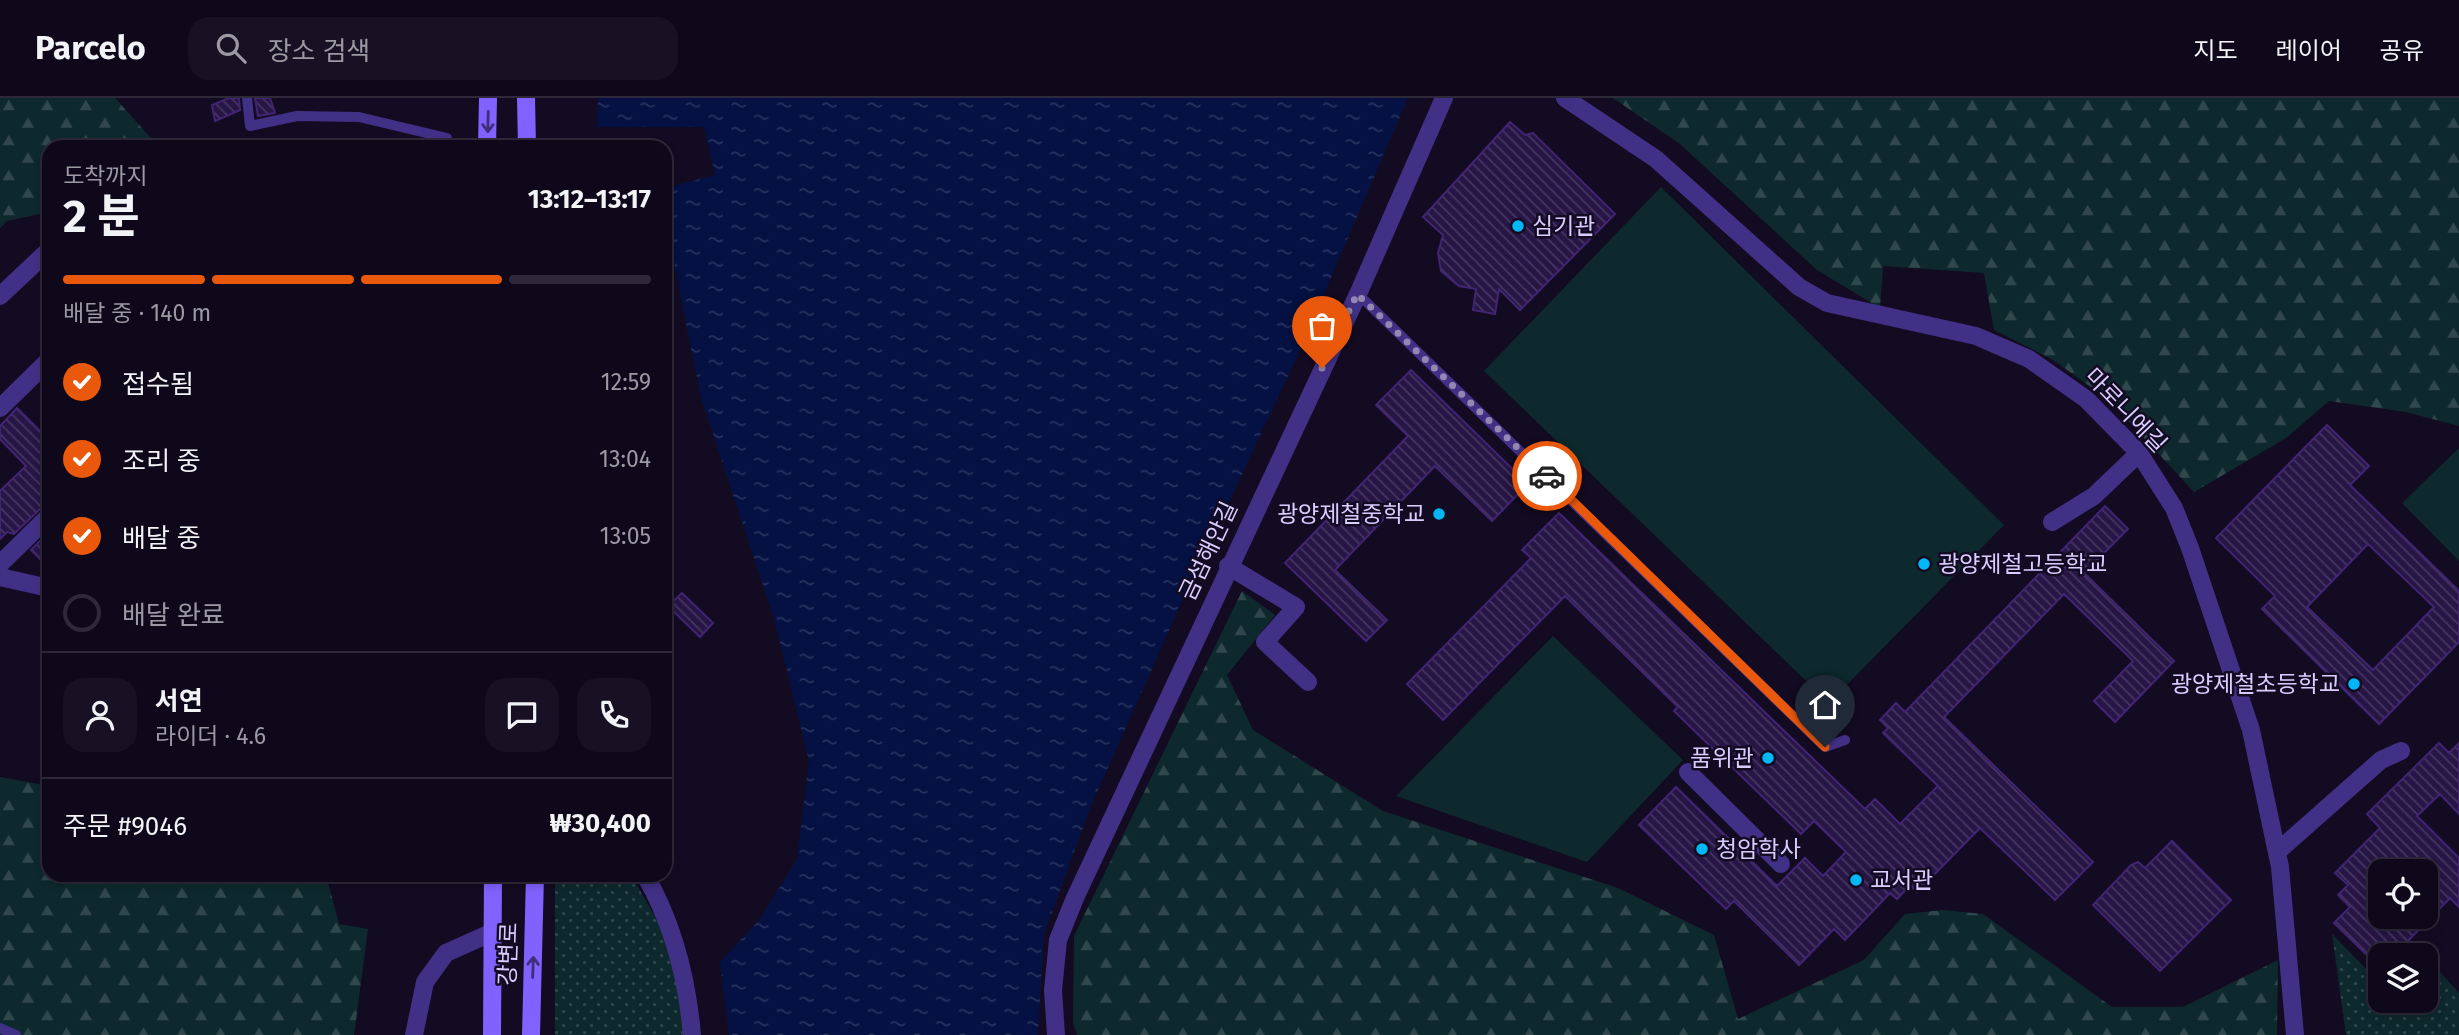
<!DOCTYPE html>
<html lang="ko">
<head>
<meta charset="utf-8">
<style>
  body { margin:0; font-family:"Fira Sans","Noto Sans KR",sans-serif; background:#171123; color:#f1f3f6; height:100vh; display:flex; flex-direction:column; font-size:26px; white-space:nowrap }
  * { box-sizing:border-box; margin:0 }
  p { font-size:23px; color:#9b9aa2 }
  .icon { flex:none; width:38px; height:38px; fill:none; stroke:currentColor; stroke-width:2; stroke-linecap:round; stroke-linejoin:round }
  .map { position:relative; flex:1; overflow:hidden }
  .side { position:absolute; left:42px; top:42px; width:630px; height:742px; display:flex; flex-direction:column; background:#0e081a; border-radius:21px; box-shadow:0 4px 10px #0003,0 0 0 2px #2e2939 }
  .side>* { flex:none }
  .controls { position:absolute; left:2368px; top:761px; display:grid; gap:14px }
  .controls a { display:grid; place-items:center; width:70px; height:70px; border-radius:14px; background:#0e081a; box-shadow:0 4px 10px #0003,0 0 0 2px #2e2939; font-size:35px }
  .pin { position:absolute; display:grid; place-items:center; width:60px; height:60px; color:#fff; margin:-72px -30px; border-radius:50% 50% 50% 0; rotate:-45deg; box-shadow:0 0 7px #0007 }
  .pin .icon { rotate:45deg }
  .courier { position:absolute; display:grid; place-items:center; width:70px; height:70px; margin:-35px; border:5px solid #ea580c; border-radius:50%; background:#fff; color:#222; box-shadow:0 2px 9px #0007 }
  .headline em { font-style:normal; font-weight:700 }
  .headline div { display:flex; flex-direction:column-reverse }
  .headline { display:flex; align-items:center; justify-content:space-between; height:119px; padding:0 21px }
  h1 { font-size:46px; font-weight:700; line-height:52px }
  .bar { display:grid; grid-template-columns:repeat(4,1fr); gap:10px 7px; align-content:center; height:84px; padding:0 21px }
  .bar i { height:9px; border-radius:5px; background:#2e2939 }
  .bar .selected { background:#ea580c }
  .bar p { grid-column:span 4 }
  .line { display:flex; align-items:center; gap:18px; padding:0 21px; border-top:2px solid #2e2939 }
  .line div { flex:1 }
  .round { display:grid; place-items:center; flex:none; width:74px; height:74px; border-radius:21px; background:#171123 }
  ol { padding:0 21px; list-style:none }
  li { display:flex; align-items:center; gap:21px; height:77px }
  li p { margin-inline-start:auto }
  li .icon { padding:7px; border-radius:50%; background:#ea580c; color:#fff; stroke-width:4 }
  li:last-child { color:#9b9aa2 }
  li i { width:38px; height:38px; border:4px solid #2e2939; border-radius:50% }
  header { display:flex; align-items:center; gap:42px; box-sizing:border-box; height:98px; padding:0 35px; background:#0e081a; border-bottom:2px solid #2e2939 }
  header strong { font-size:33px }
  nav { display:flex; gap:38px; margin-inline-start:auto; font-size:24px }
  .search { width:490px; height:63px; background:#171123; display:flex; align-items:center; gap:18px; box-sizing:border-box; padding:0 24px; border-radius:21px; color:#9b9aa2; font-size:26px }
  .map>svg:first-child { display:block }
  .green { fill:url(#green-dots) }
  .forest { fill:url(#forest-firs) }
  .pitch { fill:#0d292d }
  .water { fill:url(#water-ripples) }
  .building { fill:url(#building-back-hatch); stroke:#412474; stroke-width:2; fill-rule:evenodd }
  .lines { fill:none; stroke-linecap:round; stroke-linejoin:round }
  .lane { stroke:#413186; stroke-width:10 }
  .street { stroke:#413186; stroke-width:18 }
  .secondary { stroke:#8063ff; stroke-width:18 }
  .oneway { stroke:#3f2e7a }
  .done { stroke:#9488b2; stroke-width:7; stroke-dasharray:0 12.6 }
  .route { stroke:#ea580c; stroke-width:9 }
  .poi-dot { fill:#00b7f7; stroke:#130b22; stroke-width:2.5 }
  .labels { text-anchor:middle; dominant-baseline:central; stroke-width:5; stroke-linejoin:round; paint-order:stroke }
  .poi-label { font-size:23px; fill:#daccff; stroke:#130b22; text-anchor:start }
  .street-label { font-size:23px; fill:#daccff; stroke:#130b22 }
</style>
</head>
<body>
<header>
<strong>Parcelo</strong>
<div class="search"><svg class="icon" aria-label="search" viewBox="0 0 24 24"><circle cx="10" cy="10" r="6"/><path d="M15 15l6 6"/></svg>장소 검색</div>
<nav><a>지도</a><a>레이어</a><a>공유</a></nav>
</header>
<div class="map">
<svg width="2459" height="937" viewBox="0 0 2459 937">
  <defs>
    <pattern id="green-dots" width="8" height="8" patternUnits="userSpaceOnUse" patternTransform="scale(1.75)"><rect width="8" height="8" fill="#0d292d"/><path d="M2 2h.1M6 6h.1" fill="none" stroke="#30474c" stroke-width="1.8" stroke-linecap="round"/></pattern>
    <pattern id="forest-firs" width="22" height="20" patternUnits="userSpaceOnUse" patternTransform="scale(1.75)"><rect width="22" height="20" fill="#0d292d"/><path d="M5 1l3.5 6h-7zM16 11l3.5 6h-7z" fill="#30474c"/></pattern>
    <pattern id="water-ripples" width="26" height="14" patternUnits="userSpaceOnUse" patternTransform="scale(1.75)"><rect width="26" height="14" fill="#041142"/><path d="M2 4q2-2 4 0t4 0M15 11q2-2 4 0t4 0" fill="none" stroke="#28325e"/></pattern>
    <pattern id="building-back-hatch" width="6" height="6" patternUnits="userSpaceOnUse" patternTransform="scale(1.75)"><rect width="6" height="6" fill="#261545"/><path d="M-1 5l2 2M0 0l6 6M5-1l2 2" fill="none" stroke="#453661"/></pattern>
  </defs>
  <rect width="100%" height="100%" fill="#130b22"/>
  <path class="green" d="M 555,777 L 631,777 L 663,832 L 692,937 L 555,937 Z
    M 2332,836 L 2372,877 L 2380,868 L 2380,903 L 2426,903 L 2426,859 L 2459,895 L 2459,937 L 2346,937 Z"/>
  <path class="forest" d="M 0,0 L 115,0 L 159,49 L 49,49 L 49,114 L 7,123 L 0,130 Z
    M 1613,0 L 2459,0 L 2459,328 L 2406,314 L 2329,303 L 2286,340 L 2194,394 L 2109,302 L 2053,262 L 1994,232 L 1984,175 L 1883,168 L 1880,210 L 1817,172 L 1680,46 Z
    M 1242,493 L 1275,517 L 1227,577 L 1253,632 L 1383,713 L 1618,790 L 1714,837 L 1738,921 L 1864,862 L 1905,816 L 1943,812 L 1983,816 L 2112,909 L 2183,909 L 2278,862 L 2277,937 L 1077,937 L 1073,925 L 1074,838 Z
    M 0,679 L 49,688 L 49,777 L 326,777 L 339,826 L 368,831 L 354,937 L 0,937 Z"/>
  <path class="pitch" d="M 1661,89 L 2004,427 L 1829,605 L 1484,273 Z
    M 2459,350 L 2459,463 L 2402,405 Z
    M 1553,538 L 1683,662 L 1587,764 L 1396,698 Z"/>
  <path class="water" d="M 598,0 L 1408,0 L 1297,259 L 1175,519 L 1091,708 L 1044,836 L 1038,937 L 729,937 L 720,864 L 759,822 L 797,761 L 809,663 L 774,520 L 701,300 L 665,120 L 665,90 L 715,77 L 704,29 L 597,29 Z"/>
  <path class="building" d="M 229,0 L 239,0 L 240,12 L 215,23 L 212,7 Z
    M 255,0 L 270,0 L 275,15 L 258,18 Z
    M 1510,24 L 1525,37 L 1533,35 L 1615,116 L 1520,212 L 1499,191 L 1495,216 L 1473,212 L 1476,191 L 1459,188 L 1441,173 L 1438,155 L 1443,137 L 1423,119 Z
    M 1411,272 L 1528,386 L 1492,423 L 1435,368 L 1335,472 L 1387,522 L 1366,543 L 1285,465 L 1408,338 L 1376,307 Z
    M 17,310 L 49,342 L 49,407 L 41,410 L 14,436 L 7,434 L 0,441 L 0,393 L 26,368 L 0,341 L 0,328 Z
    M 2327,327 L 2369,368 L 2350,387 L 2459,493 L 2459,544 L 2379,626 L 2262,511 L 2275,498 L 2216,440 ZM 2368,446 L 2434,509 L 2373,572 L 2307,509 Z
    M 2105,408 L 2128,431 L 2084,475 L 2174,563 L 2115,624 L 2094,603 L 2133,563 L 2064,496 L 1944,619 L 2093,764 L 2055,802 L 1980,730 L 1917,794 L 1910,787 L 1897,801 L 1890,795 L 1845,842 L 1834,831 L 1799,867 L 1734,803 L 1726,811 L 1639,727 L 1676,689 L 1777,788 L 1805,760 L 1823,778 L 1846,754 L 1814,723 L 1801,736 L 1674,613 L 1678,609 L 1565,498 L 1443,622 L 1407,586 L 1531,460 L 1522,452 L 1559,415 L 1865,711 L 1875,701 L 1900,726 L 1938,688 L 1883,635 L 1888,630 L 1880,622 L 1896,605 L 1905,614 Z
    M 49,434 L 49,470 L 31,452 Z
    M 682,495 L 713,525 L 700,539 L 668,508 Z
    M 2439,645 L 2449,655 L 2459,645 L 2459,716 L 2440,696 L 2417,718 L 2459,760 L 2459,809 L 2450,800 L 2395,856 L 2386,847 L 2372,862 L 2334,825 L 2350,809 L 2338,797 L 2348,787 L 2335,775 L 2380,730 L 2367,716 ZM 2380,774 L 2426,774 L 2426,819 L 2380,819 Z
    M 2172,743 L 2231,802 L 2160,873 L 2093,807 L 2131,767 L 2138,764 L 2145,770 Z"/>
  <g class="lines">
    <path class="lane" d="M 247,0 L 250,28 L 297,18 L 359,19 L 447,40
      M 1358,196 L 1825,649 L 1845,642
      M 0,930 L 16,937"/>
    <path class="street" d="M 1565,0 L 1656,61 L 1799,189 L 1827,205 L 1976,238 L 2029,261 L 2086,301 L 2139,355 L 2174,410 L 2190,450 L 2251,632 L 2280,769 L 2295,937
      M 0,198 L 49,152
      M 0,310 L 49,262
      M 2052,424 L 2094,398 L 2139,355
      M 0,466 L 49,418
      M 1228,468 L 1296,509 L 1265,544 L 1308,584
      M 0,479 L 49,490
      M 1688,674 L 1781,766
      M 2277,754 L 2381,662 L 2401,653
      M 645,777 C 674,827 687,880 692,937
      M 414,937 L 425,884 L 446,855 L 493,834
      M 1056,937 L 1053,892 L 1058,842 L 1075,800 L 1358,196 L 1444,0"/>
    <path class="secondary" d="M 526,0 L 527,49
      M 487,49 L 488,0
      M 492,937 L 493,777
      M 531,937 L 535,777"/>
  </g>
  <defs><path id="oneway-shaft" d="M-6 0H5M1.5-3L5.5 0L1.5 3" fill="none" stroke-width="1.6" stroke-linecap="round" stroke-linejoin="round" transform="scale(1.75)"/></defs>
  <g class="oneway">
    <use href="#oneway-shaft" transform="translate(488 24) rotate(91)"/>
    <use href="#oneway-shaft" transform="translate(533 869) rotate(-88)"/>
  </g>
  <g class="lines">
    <path class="done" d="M 1322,270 L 1357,196 L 1547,378"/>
    <path class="route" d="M 1547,378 L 1825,649"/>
  </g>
  <g class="poi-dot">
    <circle cx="1518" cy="128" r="7"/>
    <circle cx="1439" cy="416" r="7"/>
    <circle cx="1924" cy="466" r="7"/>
    <circle cx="2354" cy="586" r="7"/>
    <circle cx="1768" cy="660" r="7"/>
    <circle cx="1702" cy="751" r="7"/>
    <circle cx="1856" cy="782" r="7"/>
  </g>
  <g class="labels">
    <g class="poi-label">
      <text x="1532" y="128">심기관</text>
      <text x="1425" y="416" text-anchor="end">광양제철중학교</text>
      <text x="1938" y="466">광양제철고등학교</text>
      <text x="2340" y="586" text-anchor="end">광양제철초등학교</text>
      <text x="1754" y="660" text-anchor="end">품위관</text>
      <text x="1716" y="751">청암학사</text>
      <text x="1870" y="782">교서관</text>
    </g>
    <g class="street-label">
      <text transform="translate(2126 312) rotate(46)">마로니에길</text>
      <text transform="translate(1208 453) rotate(-65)">금섬해안길</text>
      <text transform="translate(508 856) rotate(-88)">강변로</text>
    </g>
  </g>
</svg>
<div class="controls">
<a><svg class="icon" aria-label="locate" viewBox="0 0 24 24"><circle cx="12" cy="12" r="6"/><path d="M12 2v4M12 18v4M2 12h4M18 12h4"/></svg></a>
<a><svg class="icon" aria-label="layers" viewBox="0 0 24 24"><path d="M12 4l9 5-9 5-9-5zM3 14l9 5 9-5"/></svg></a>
</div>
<div class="pin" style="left:1322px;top:270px;background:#ea580c"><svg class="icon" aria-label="bag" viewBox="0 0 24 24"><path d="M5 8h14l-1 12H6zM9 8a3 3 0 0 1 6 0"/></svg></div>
<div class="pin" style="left:1825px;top:649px;background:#1f2937"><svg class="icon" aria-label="home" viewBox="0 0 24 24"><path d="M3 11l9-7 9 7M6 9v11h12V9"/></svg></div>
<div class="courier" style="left:1547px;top:378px"><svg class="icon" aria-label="car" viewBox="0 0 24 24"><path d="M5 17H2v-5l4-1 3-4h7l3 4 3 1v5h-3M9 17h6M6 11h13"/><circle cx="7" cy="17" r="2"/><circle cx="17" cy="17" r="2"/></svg></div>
<section class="side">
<div class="headline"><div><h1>2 분</h1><p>도착까지</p></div><em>13:12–13:17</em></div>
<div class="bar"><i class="selected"></i><i class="selected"></i><i class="selected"></i><i></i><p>배달 중 · 140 m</p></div>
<ol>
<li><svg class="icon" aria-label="check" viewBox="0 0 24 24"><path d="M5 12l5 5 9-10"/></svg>접수됨<p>12:59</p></li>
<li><svg class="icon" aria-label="check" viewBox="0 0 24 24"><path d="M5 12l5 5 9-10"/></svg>조리 중<p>13:04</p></li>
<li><svg class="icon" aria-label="check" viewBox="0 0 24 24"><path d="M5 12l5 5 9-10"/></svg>배달 중<p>13:05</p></li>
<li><i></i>배달 완료</li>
</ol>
<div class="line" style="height:126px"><a class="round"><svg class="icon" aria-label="person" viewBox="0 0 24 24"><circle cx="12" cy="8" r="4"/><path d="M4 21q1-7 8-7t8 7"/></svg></a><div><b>서연</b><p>라이더 · 4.6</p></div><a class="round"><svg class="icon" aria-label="chat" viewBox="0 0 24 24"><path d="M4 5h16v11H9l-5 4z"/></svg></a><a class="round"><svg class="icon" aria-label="phone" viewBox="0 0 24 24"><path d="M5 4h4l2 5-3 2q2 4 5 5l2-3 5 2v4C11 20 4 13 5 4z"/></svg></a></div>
<div class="line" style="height:91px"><div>주문 #9046</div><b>₩30,400</b></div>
</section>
</div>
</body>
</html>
